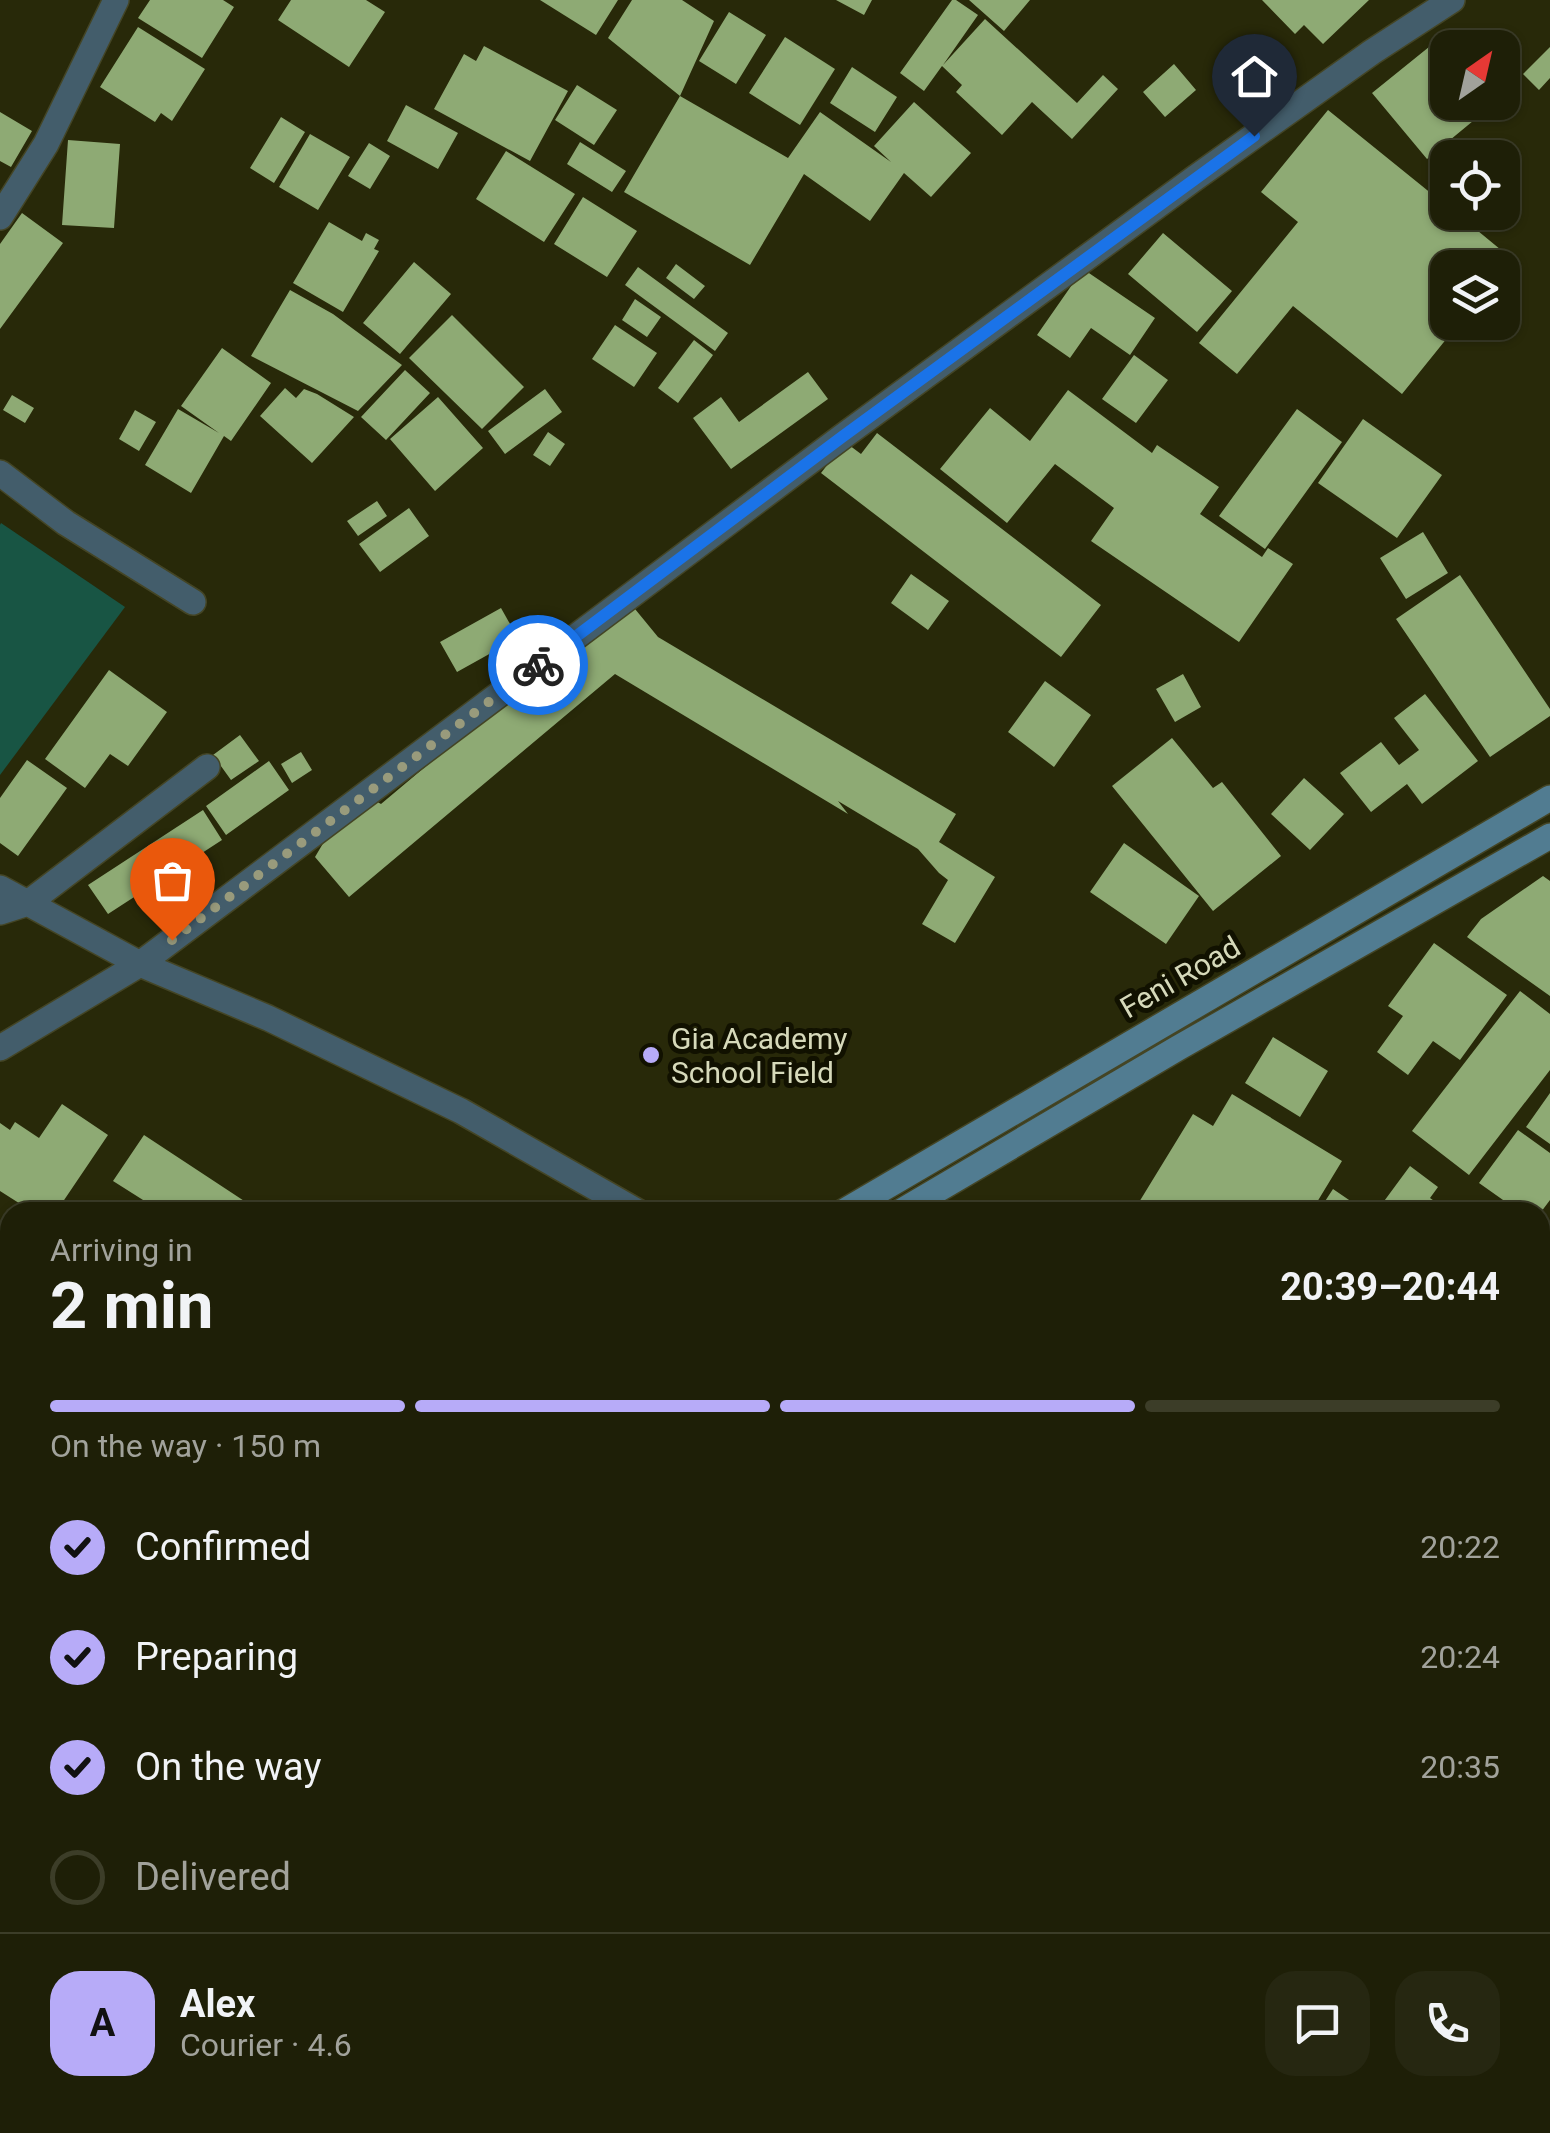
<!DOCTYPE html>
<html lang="en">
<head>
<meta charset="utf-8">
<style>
  body { margin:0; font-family:Roboto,sans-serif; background:#262711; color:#f1f3f6; height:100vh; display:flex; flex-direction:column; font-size:38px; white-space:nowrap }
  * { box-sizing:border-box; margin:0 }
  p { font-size:32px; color:#a1a29b }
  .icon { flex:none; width:55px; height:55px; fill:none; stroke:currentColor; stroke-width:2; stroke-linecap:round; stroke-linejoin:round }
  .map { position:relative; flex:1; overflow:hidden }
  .drawer { position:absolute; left:0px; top:1202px; width:1550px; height:932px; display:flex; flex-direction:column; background:#1e1f07; border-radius:30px 30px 0 0; box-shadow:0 2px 8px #0004,0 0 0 2px #3c3d28 }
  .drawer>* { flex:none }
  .needle { width:65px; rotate:34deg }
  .tools { position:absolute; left:1430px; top:30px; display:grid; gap:20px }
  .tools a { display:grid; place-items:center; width:90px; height:90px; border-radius:20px; background:#1e1f07; box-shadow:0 2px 8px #0004,0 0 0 2px #3c3d28; font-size:50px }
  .pin { position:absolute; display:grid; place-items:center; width:85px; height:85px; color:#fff; margin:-102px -42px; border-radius:50% 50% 50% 0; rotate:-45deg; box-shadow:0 0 10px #0007 }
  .pin .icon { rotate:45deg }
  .courier { position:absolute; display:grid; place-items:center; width:100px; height:100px; margin:-50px; border:8px solid #1a73e8; border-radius:50%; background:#fff; color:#222; box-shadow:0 2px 12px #0007 }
  .overview em { font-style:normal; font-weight:700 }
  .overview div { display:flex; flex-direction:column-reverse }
  .overview { display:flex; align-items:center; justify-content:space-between; height:170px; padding:0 50px }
  h1 { font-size:65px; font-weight:700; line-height:75px }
  .bar { display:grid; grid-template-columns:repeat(4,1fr); gap:15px 10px; align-content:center; height:120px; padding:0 50px }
  .bar i { height:12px; border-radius:8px; background:#3c3d28 }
  .bar .active { background:#b7abf8 }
  .bar p { grid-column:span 4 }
  .line { display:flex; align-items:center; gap:25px; padding:0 50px; border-top:2px solid #3c3d28 }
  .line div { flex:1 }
  .round { display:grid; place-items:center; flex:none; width:105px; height:105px; border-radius:30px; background:#262711 }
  ol { padding:0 50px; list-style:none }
  li { display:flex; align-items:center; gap:30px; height:110px }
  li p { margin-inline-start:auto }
  li .icon { padding:10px; border-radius:50%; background:#b7abf8; color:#111; stroke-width:4 }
  li:last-child { color:#a1a29b }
  li i { width:55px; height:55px; border:5px solid #3c3d28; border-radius:50% }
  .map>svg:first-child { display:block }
  .water { fill:#185544 }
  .building { fill:#8eaa74 }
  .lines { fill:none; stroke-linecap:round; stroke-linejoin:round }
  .minor-casing { stroke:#444525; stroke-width:28 }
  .secondary-casing { stroke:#444525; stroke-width:28 }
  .minor { stroke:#435d6b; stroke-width:25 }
  .secondary { stroke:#517c91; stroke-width:25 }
  .done { stroke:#999b7c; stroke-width:10; stroke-dasharray:0 18 }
  .route { stroke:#1a73e8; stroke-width:12 }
  .poi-dot { fill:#b7abf8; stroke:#110; stroke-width:4 }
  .labels { text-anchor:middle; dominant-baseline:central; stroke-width:10; stroke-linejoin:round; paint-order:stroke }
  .street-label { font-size:30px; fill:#d6d9ba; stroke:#110 }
  .poi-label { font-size:30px; fill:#d6d9ba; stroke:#110; text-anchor:start }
</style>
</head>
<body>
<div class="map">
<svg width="1550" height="2133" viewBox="0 0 1550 2133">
  <rect width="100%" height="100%" fill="#282909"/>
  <path class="water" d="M 1,523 L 125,607 L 0,775 L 0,525 Z"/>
  <path class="building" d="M 150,0 L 223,0 L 234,7 L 202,58 L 138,18 Z
    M 291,0 L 366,0 L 385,12 L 349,67 L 278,20 Z
    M 540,0 L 618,0 L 596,35 Z
    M 632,0 L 682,0 L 714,21 L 680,96 L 608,38 Z
    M 836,0 L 872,0 L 864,15 Z
    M 952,0 L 956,0 L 978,15 L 943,65 L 985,19 L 1077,103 L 1103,75 L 1118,89 L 1072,139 L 1032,102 L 1002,135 L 956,92 L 962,85 L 942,66 L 924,91 L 900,73 Z
    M 969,0 L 1030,0 L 1004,31 Z
    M 1262,0 L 1369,0 L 1323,44 L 1304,25 L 1295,34 Z
    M 729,12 L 766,35 L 736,84 L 699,61 Z
    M 138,27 L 205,69 L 172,121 L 161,113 L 155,122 L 100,87 Z
    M 1450,30 L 1465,48 L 1448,48 L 1448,102 L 1496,102 L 1427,159 L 1372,93 Z
    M 785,37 L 835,69 L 800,125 L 749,93 Z
    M 484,46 L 568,91 L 530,161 L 434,109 L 464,54 L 476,61 Z
    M 1550,47 L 1550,78 L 1539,90 L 1523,74 Z
    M 1174,64 L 1196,90 L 1165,117 L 1143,92 Z
    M 852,67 L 897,97 L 875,132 L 830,103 Z
    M 577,85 L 617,110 L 594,145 L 555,120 Z
    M 680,96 L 788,158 L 820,112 L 891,162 L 874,146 L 914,102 L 971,153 L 931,197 L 904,173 L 870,221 L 804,174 L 750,265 L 624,192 Z
    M 406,105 L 458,133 L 438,169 L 387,141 Z
    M 1328,110 L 1448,207 L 1448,212 L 1455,212 L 1512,259 L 1505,268 L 1448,268 L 1448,322 L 1460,322 L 1402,394 L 1293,306 L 1237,374 L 1199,343 L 1298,222 L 1261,192 Z
    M 0,112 L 32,131 L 11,167 L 0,161 Z
    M 281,117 L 305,132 L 274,183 L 250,168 Z
    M 310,134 L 350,157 L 318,210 L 279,187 Z
    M 68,140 L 120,144 L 114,228 L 62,225 Z
    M 580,142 L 626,171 L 612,192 L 567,164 Z
    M 369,143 L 390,156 L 370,189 L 348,176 Z
    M 506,151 L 575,194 L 544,242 L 476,199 Z
    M 583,197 L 637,231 L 607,277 L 554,244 Z
    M 22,213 L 63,243 L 0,329 L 0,244 Z
    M 329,222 L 362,241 L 366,233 L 379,240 L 374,249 L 379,251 L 343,312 L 293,283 Z
    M 1163,233 L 1232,291 L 1197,332 L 1128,274 Z
    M 414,262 L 451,294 L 400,354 L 363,323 Z
    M 676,264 L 705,286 L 694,299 L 666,278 Z
    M 638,267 L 728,333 L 715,351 L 625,285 Z
    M 1083,269 L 1155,318 L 1130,355 L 1091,328 L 1070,358 L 1037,335 Z
    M 290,290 L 333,314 L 402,365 L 358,411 L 251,356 Z
    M 635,299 L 661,317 L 647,337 L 622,320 Z
    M 452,315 L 524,387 L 482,429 L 409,358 Z
    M 615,325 L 657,353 L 634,387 L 592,359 Z
    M 694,340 L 713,355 L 678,403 L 658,388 Z
    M 222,348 L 271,383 L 231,441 L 224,436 L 191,493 L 145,465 L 178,409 L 219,433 L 181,406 Z
    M 1134,355 L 1168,380 L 1136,423 L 1102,399 Z
    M 405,370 L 430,393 L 386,440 L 361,417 Z
    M 808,372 L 828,399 L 731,469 L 693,418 L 721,397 L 739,422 Z
    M 285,388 L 296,398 L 304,389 L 317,394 L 354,417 L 312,463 L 260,416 Z
    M 545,389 L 562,412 L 505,454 L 488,431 Z
    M 1068,390 L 1152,453 L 1157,445 L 1219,487 L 1200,514 L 1262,557 L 1268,548 L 1293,564 L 1239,642 L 1091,541 L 1114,508 L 1055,464 L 1007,523 L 940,469 L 990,408 L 1030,441 Z
    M 12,395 L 34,408 L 25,423 L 3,410 Z
    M 438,397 L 483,448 L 435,491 L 390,439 Z
    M 1297,409 L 1342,442 L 1265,549 L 1219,516 Z
    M 135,410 L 156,422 L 139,451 L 119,439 Z
    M 1363,419 L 1442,475 L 1397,538 L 1318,483 Z
    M 548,432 L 565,444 L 550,466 L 533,455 Z
    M 877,433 L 1101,605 L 1061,657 L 821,473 L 845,442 L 861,454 Z
    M 377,501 L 387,516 L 358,536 L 347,521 Z
    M 409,508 L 429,536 L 380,572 L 359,544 Z
    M 1423,532 L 1448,573 L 1406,599 L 1380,558 Z
    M 911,574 L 949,601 L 928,630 L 891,603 Z
    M 1460,575 L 1550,709 L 1550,716 L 1490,757 L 1396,619 Z
    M 626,598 L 658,637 L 956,814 L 939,842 L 995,877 L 955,943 L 922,924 L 948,880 L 939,873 L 918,849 L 838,801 L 848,814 L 615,674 L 349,897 L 315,857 L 338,818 L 365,795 L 381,804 Z
    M 501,608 L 518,638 L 457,672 L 440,642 Z
    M 109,670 L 167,712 L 128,766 L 110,754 L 85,788 L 45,759 Z
    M 1183,674 L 1201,707 L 1175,722 L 1156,689 Z
    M 1045,681 L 1091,715 L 1054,767 L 1008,732 Z
    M 1425,694 L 1478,761 L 1422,804 L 1407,784 L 1371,812 L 1340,773 L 1381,742 L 1399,765 L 1419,750 L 1394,718 Z
    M 240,735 L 259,761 L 231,780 L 213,755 Z
    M 1172,738 L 1213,788 L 1222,782 L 1281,856 L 1213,911 L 1112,786 Z
    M 301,752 L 312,770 L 292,783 L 281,764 Z
    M 27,760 L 67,788 L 18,856 L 0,843 L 0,798 Z
    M 269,761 L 289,790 L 226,835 L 206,806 Z
    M 1304,778 L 1344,814 L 1310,850 L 1271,814 Z
    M 203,810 L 222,840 L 108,914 L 88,885 Z
    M 1124,843 L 1199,896 L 1166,944 L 1090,892 Z
    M 1543,876 L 1550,881 L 1550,996 L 1467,937 L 1481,919 Z
    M 1434,943 L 1507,995 L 1460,1060 L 1433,1041 L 1408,1075 L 1377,1052 L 1403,1016 L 1388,1006 Z
    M 1520,991 L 1550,1014 L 1550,1070 L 1469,1175 L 1412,1131 Z
    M 1273,1037 L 1328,1071 L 1300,1117 L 1245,1083 Z
    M 1550,1093 L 1550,1144 L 1526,1127 Z
    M 1232,1094 L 1342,1161 L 1311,1212 L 1133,1212 L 1193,1114 L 1213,1126 Z
    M 62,1104 L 108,1135 L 56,1212 L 33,1212 L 0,1191 L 0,1123 L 10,1130 L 15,1122 L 39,1138 Z
    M 1518,1130 L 1550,1153 L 1550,1200 L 1541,1212 L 1520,1212 L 1479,1183 Z
    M 144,1135 L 261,1212 L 162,1212 L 113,1181 Z
    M 1410,1166 L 1438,1187 L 1430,1198 L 1450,1212 L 1386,1212 L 1379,1208 Z
    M 1333,1189 L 1352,1202 L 1345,1212 L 1318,1212 Z
    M 6,1343 L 10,1346 L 10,1404 L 0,1397 L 0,1352 Z
    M 1550,1520 L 1550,1560 L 1540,1553 L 1540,1535 Z
    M 0,1533 L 10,1541 L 10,1569 L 0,1576 Z
    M 1540,1564 L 1550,1571 L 1550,1601 L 1540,1617 Z
    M 10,1576 L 10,1643 L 0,1649 L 0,1584 Z
    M 1550,1613 L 1550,1707 L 1540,1722 L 1540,1628 Z
    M 1540,1748 L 1550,1755 L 1550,1827 L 1540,1843 Z
    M 1540,1872 L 1550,1880 L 1550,1971 L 1540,1984 Z
    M 0,1933 L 10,1940 L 10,1976 L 0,1990 Z
    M 1550,2067 L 1550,2133 L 1538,2133 L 1527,2125 L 1540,2125 L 1540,2081 Z
    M 265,2125 L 327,2125 L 334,2133 L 279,2133 Z
    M 905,2125 L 961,2125 L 972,2133 L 899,2133 Z"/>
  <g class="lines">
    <defs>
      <path id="minor" d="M 0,217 L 46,144 L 116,0
        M 0,473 L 66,523 L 193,602
        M 0,888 L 140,964 L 268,1018 L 461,1111 L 638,1212
        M 0,912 L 28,903 L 207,767
        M 0,1048 L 140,964 L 842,437 L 1195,178 L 1372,52 L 1452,0
        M 1540,1739 L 1550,1745
        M 1065,2125 L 1077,2133
        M 707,2133 L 711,2125"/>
      <path id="secondary" d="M 843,1212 L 1550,798
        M 900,1212 L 1178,1048 L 1550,836
        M 0,1714 L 10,1708
        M 0,1752 L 10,1746"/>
    </defs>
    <use href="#minor" class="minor-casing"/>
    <use href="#secondary" class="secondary-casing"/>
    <use href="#minor" class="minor"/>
    <use href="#secondary" class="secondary"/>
  </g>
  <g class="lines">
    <path class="done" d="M 172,940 L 538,665"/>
    <path class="route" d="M 538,665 L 842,437 L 1254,136"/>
  </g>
  <circle class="poi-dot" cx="651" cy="1055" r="10"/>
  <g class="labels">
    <g class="street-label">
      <text transform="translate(1180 977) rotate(-30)">Feni Road</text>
    </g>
    <g class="poi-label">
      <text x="671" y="1038">Gia Academy<tspan x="671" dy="34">School Field</tspan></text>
    </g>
  </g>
</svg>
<div class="tools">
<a><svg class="needle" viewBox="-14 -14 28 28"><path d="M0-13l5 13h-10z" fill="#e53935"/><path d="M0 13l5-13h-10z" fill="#a1a29b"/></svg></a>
<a><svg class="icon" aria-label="locate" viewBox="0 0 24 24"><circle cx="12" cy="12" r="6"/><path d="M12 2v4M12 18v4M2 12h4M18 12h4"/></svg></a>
<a><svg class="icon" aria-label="layers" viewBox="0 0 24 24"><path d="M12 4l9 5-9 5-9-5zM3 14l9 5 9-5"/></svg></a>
</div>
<div class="pin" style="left:172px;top:940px;background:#ea580c"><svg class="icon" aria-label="bag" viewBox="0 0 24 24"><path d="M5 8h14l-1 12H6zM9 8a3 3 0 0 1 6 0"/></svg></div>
<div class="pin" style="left:1254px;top:136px;background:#1f2937"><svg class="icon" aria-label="home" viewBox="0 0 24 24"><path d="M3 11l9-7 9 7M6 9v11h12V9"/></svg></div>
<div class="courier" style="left:538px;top:665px"><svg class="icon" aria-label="bike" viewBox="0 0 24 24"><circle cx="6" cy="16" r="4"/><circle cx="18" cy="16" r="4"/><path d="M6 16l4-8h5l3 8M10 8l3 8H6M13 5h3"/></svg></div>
<section class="drawer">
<div class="overview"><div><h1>2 min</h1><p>Arriving in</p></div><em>20:39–20:44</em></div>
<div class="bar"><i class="active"></i><i class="active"></i><i class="active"></i><i></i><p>On the way · 150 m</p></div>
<ol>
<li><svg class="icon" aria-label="check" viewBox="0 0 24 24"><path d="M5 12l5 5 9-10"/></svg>Confirmed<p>20:22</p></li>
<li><svg class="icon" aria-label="check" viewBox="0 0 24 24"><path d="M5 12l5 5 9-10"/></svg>Preparing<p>20:24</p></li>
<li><svg class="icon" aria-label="check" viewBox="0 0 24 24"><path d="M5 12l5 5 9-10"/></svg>On the way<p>20:35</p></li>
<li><i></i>Delivered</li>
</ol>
<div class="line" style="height:180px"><b class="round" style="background:#b7abf8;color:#111">A</b><div><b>Alex</b><p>Courier · 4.6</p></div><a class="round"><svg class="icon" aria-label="chat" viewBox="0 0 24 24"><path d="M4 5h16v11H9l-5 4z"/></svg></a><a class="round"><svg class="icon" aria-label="phone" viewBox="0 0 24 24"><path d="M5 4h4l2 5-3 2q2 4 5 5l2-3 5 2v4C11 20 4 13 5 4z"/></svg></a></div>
</section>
</div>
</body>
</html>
